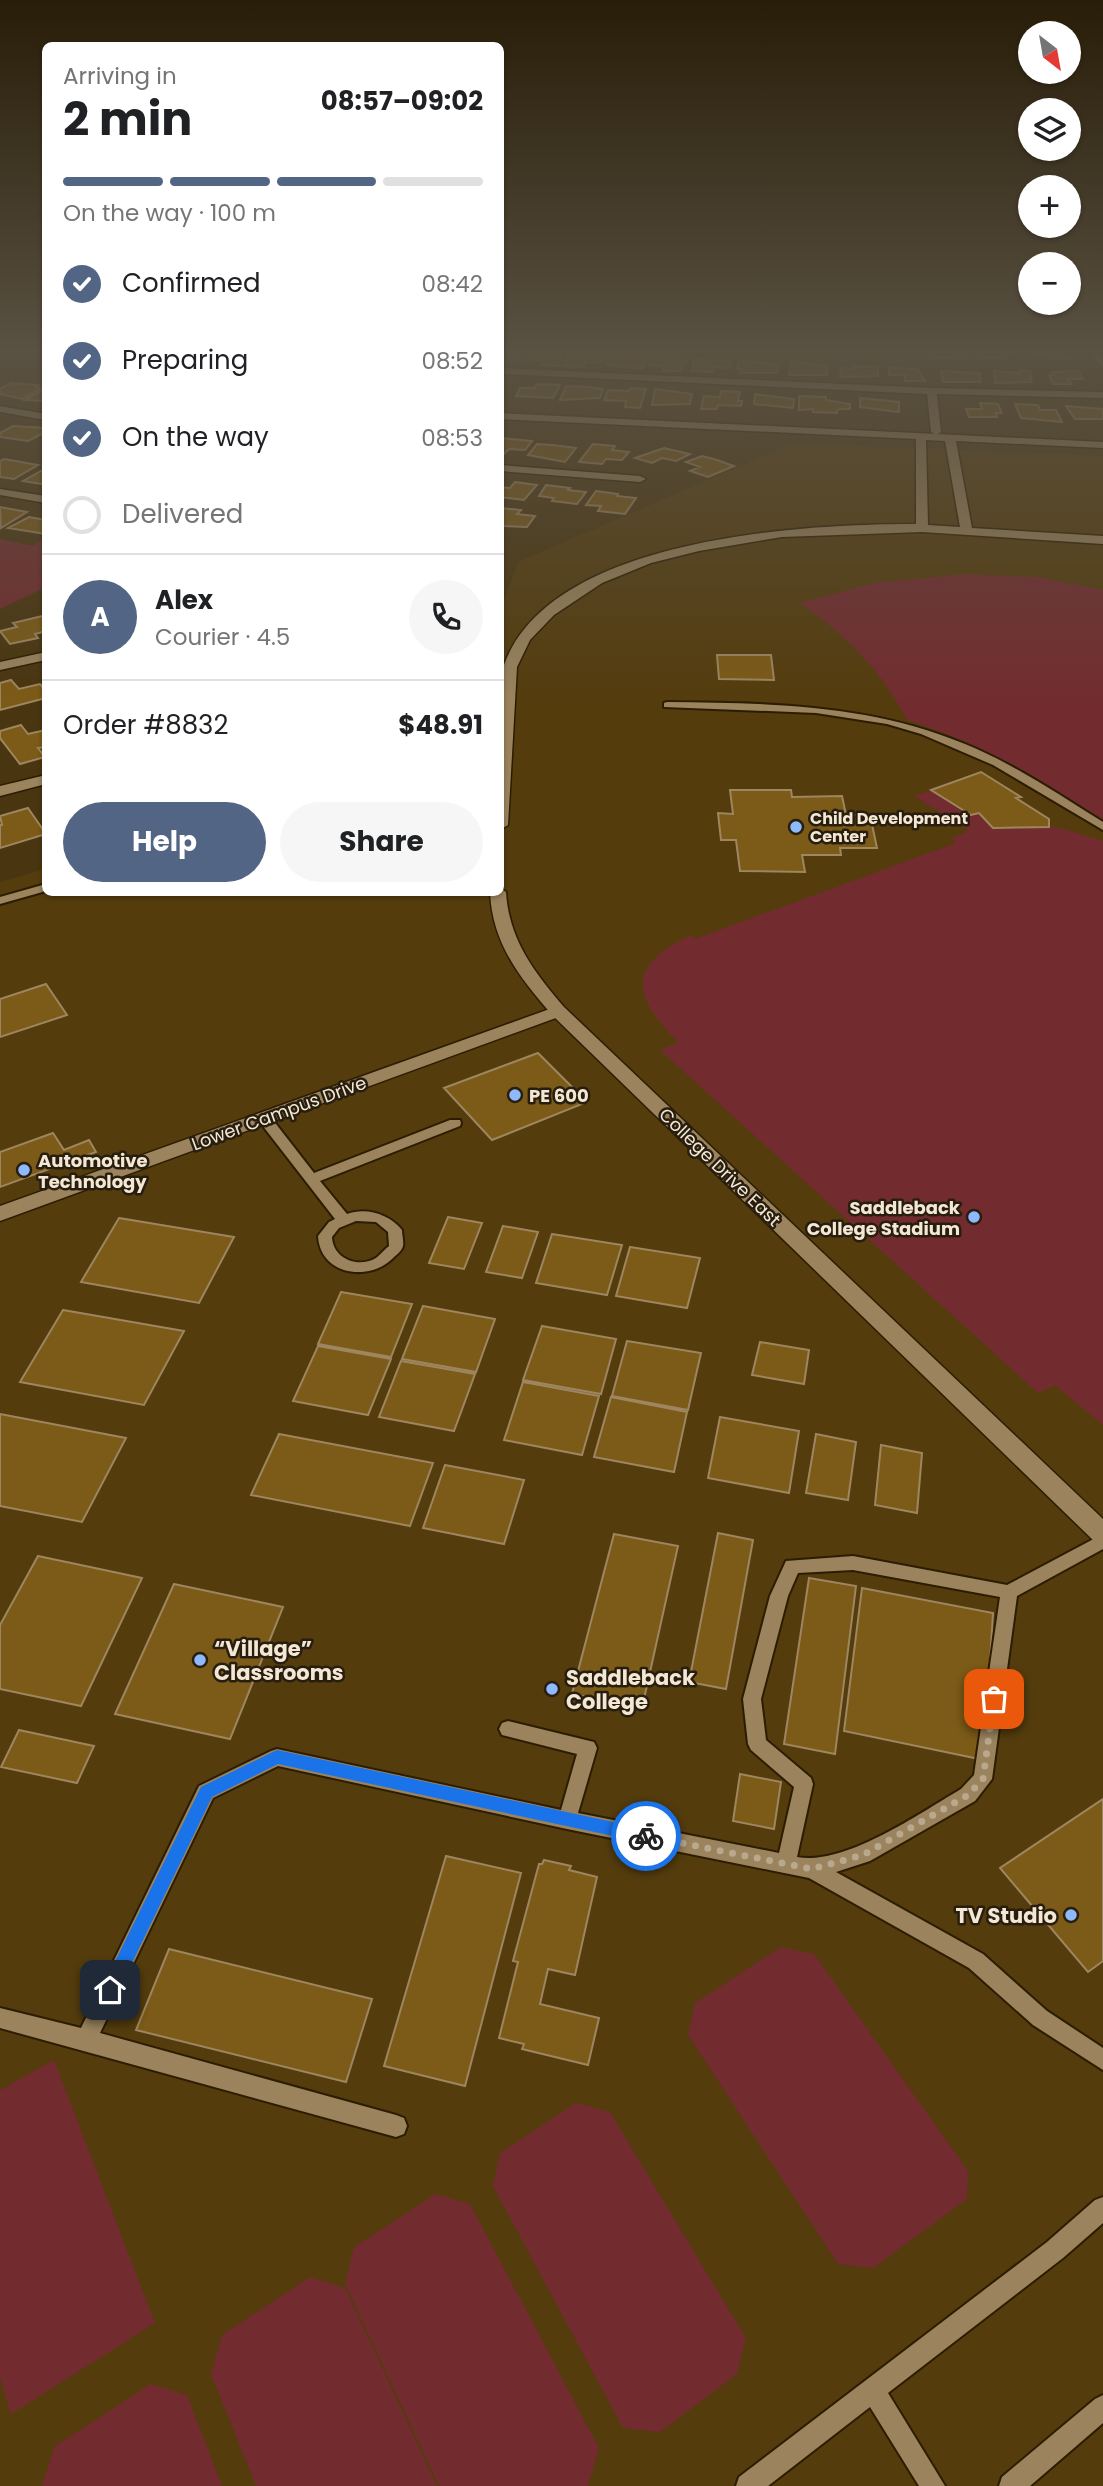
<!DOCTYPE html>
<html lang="en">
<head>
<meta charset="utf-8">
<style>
  body { margin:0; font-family:Poppins,sans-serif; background:#f6f6f6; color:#202124; height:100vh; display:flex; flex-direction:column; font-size:26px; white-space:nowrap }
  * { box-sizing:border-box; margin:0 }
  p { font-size:23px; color:#757577 }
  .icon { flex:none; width:38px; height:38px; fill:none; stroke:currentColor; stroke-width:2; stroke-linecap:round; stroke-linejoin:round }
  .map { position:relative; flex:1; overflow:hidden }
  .side { position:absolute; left:42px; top:42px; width:462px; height:854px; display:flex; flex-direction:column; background:#fff; border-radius:10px; box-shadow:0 2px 5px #0004 }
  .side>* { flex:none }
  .needle { width:46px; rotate:149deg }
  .fabs { position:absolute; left:1018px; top:21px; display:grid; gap:14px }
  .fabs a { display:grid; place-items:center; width:63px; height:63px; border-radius:50%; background:#fff; box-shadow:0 2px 5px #0004; font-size:35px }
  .pin { position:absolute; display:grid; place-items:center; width:60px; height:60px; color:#fff; margin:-30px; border-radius:14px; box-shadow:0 4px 10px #0006 }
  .courier { position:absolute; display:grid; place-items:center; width:70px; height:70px; margin:-35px; border:5px solid #1a73e8; border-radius:50%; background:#fff; color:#222; box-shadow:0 2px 9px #0007 }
  .head em { font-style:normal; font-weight:700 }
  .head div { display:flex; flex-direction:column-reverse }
  .head { display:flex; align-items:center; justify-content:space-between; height:119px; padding:0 21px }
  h1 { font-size:46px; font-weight:700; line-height:52px }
  .bar { display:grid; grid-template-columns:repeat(4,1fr); gap:10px 7px; align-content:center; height:84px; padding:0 21px }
  .bar i { height:9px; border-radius:5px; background:#e0e0e0 }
  .bar .current { background:#526585 }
  .bar p { grid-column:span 4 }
  .line { display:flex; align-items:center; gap:18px; padding:0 21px; border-top:2px solid #e0e0e0 }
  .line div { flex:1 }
  .round { display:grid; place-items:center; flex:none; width:74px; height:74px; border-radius:37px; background:#f6f6f6 }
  ol { padding:0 21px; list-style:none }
  li { display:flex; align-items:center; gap:21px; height:77px }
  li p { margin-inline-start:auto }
  li .icon { padding:7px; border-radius:50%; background:#526585; color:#fff; stroke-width:4 }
  li:last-child { color:#757577 }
  li i { width:38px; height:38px; border:4px solid #e0e0e0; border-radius:50% }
  .button { display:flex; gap:14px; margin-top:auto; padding:14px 21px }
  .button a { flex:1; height:80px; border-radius:42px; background:#526585; color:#fff; font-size:28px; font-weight:700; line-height:80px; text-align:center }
  .button a+a { background:#f6f6f6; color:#202124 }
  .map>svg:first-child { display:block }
  .built { fill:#543c0d }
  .green { fill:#722c30 }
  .building { fill:#7c5a17; stroke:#9d8660; stroke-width:2 }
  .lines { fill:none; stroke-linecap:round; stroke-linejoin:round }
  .service-casing { stroke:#2c1d02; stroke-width:4 }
  .minor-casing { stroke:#2c1d02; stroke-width:3 }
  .tertiary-casing { stroke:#2c1d02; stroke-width:3 }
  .service { fill:#9a835d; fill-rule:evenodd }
  .minor { fill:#9a835d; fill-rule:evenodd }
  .tertiary { fill:#9a835d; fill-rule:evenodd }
  .route { fill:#1a73e8 }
  .done { stroke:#b8a98e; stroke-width:7; stroke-dasharray:0 12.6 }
  .poi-dot { fill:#8eb9fc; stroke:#271e0f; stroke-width:2.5 }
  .labels { text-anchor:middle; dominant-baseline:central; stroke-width:5; stroke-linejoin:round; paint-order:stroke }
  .far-poi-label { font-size:16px; font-weight:bold; fill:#f4e7d3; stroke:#271e0f; text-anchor:start }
  .poi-label { font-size:18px; font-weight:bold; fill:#f4e7d3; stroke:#271e0f; text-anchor:start }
  .street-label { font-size:18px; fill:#f4e7d3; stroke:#271e0f }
  .near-poi-label { font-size:21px; font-weight:bold; fill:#f4e7d3; stroke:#271e0f; text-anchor:start }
</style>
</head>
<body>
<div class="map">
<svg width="1103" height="2486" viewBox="0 0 1103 2486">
  <rect width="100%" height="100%" fill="#49350f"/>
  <path class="built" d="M 793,443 L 1103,456 L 1103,2486 L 0,2486 L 0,882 L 45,869 L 46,892 L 500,892 L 501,609 L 518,562 Z"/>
  <path class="green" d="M 45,537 L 45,584 L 40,590 L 0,609 L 0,539 L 33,546 Z
    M 964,574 L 1038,577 L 1103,590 L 1103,819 C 1038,780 980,742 907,720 C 882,671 845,634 800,603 L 874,583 Z
    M 931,790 L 971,815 L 979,813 L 1064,829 L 1103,841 L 1103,1425 L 1055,1385 L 1038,1393 L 660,1050 L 678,1042 C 633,997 625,966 691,935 L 695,939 L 956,843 L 951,839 L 969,831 L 914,796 Z
    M 781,1947 L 814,1954 L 968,2171 L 967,2199 L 873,2268 L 838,2264 L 688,2035 L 695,2003 Z
    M 54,2060 L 155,2323 L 11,2414 L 0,2378 L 0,2090 Z
    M 576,2103 L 610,2112 L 746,2338 L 737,2374 L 660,2432 L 623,2428 L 493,2186 L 500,2153 Z
    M 436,2194 L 470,2204 L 599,2448 L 588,2486 L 439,2486 L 345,2284 L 354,2247 Z
    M 310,2277 L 345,2288 L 437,2486 L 256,2486 L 211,2374 L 222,2335 Z
    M 151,2384 L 187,2395 L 222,2486 L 42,2486 L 55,2446 Z"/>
  <path class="building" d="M 500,353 L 521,353 L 515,360 L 500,359 Z
    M 531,353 L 551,353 L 563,354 L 559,366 L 541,365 L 543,360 L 528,359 Z
    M 652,353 L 676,354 L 675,359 L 686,361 L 682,364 L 682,371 L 663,371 L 664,366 L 649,365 Z
    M 930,353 L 966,353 L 966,357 L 932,358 Z
    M 978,353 L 1010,353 L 1010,355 L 1005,355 L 1005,358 L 978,357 Z
    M 1032,353 L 1067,353 L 1071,359 L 1049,359 L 1047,356 L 1034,356 Z
    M 569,354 L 586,355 L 604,356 L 601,363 L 585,362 L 584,367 L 563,366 Z
    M 609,356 L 635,356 L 646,357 L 642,369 L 606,365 Z
    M 695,359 L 712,360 L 731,361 L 729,368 L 714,367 L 713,372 L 692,371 Z
    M 739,359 L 748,362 L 779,364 L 777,373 L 740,373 L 742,369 L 737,369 Z
    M 791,361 L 827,366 L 827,375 L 789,375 Z
    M 854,366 L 878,367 L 878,376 L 840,377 L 841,368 L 854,369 Z
    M 889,368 L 918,369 L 925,381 L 905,381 L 905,375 L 889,375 Z
    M 1019,370 L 1030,371 L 1032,382 L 995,383 L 994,371 L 1020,373 Z
    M 941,371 L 979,373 L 981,382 L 943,382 Z
    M 1078,371 L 1083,379 L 1068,379 L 1072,384 L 1053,384 L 1049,375 L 1054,375 L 1051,372 Z
    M 11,383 L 39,385 L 36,387 L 42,388 L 22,399 L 0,394 L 0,389 Z
    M 537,384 L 560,385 L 553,398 L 516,396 L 520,388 L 535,388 Z
    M 566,386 L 588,387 L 603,389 L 600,398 L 560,400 Z
    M 46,388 L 46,401 L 25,400 L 45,389 Z
    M 630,388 L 646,389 L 640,408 L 625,407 L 626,401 L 604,400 L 608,390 L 629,391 Z
    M 655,389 L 692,394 L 690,404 L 652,405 Z
    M 721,391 L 740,392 L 738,401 L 742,401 L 741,406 L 718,405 L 717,409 L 701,409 L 704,396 L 720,397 Z
    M 755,394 L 794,399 L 793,408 L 754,404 Z
    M 799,396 L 826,397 L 826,400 L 850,404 L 850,409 L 841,409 L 837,410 L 837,413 L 813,412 L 813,409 L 799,410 Z
    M 860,398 L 899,402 L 899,412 L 860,407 Z
    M 980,403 L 998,404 L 1002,413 L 996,413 L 997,417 L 969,417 L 966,409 L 982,409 Z
    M 1015,404 L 1038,405 L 1040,410 L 1056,410 L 1062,422 L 1021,418 Z
    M 1066,406 L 1103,409 L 1103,419 L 1075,419 Z
    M 13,426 L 46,428 L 46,432 L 28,441 L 0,437 L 0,433 Z
    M 500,438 L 532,441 L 525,450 L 509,449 L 504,454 L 500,454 Z
    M 537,444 L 553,445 L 576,448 L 565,462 L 528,455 Z
    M 593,444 L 615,446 L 612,450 L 629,452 L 622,460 L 606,459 L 602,464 L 579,462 Z
    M 664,448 L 690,454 L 676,461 L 662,458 L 652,463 L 635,458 Z
    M 702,456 L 717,460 L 734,466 L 708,477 L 690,471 L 700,467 L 686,462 Z
    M 4,459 L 38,465 L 14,479 L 0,477 L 0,461 Z
    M 41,471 L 46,472 L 46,482 L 41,484 L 23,481 Z
    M 515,482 L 537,485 L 524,500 L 500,497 L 500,487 L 510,488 Z
    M 546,485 L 570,488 L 568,490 L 586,492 L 577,504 L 552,501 L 554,498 L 539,496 Z
    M 596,491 L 618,494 L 617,496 L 636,498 L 625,514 L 598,511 L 601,506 L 586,505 Z
    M 0,507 L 27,512 L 1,528 Z
    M 500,508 L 521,510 L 517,514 L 535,516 L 527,527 L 500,526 Z
    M 29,517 L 46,520 L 46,534 L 8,528 Z
    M 42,616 L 46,619 L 46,631 L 35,634 L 38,638 L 10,644 L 0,631 L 17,627 L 13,623 Z
    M 717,655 L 771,655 L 774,680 L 719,679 Z
    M 11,680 L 19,689 L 40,684 L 46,691 L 46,698 L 0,710 L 0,683 Z
    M 21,725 L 28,734 L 46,730 L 46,747 L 38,748 L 45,757 L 20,764 L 0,738 L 0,731 Z
    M 981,772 L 1021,797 L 1016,798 L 1049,819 L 1049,827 L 993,828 L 979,813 L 971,815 L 931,790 Z
    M 730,790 L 791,790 L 792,797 L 842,796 L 846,815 L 870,815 L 877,848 L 840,848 L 841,855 L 802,855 L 805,872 L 740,871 L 736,840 L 721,840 L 718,813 L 733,814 Z
    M 28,808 L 46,834 L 0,848 L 0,825 L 2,825 L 0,816 Z
    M 46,984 L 67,1015 L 0,1037 L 0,999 Z
    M 538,1053 L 587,1102 L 492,1140 L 444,1088 Z
    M 53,1133 L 64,1150 L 89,1140 L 96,1152 L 0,1187 L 0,1152 Z
    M 448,1217 L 482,1223 L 464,1269 L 429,1263 Z
    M 119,1218 L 234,1237 L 199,1303 L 81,1282 Z
    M 503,1226 L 538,1232 L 522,1278 L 486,1272 Z
    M 552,1234 L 622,1245 L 607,1295 L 536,1283 Z
    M 630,1247 L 700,1258 L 687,1308 L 616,1296 Z
    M 341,1292 L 412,1304 L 391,1357 L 318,1344 Z
    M 423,1306 L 495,1319 L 476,1372 L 402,1359 Z
    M 63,1310 L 184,1331 L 144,1405 L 20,1382 Z
    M 542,1326 L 616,1339 L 601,1394 L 523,1380 Z
    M 627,1341 L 701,1353 L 688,1410 L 612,1396 Z
    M 760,1342 L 809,1350 L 804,1384 L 752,1375 Z
    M 318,1346 L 391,1359 L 368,1415 L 293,1401 Z
    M 401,1361 L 475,1374 L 454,1431 L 379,1417 Z
    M 523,1382 L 599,1396 L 582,1455 L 504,1440 Z
    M 611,1397 L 687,1412 L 674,1472 L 594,1457 Z
    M 0,1414 L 126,1438 L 82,1522 L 0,1506 Z
    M 720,1417 L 799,1431 L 789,1493 L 708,1478 Z
    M 279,1434 L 433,1463 L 410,1526 L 251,1495 Z
    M 816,1434 L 856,1442 L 848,1500 L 806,1493 Z
    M 881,1445 L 922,1453 L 917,1513 L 875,1505 Z
    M 445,1465 L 524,1480 L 504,1544 L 423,1528 Z
    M 718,1533 L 753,1540 L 726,1689 L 689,1682 Z
    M 614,1534 L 678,1546 L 642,1708 L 572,1694 Z
    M 38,1556 L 142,1578 L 81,1706 L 0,1689 L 0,1625 Z
    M 809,1578 L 856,1586 L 835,1754 L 784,1744 Z
    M 174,1584 L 283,1607 L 230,1739 L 115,1714 Z
    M 862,1588 L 993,1613 L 984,1760 L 844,1731 Z
    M 19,1730 L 94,1746 L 77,1783 L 1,1767 Z
    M 740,1774 L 781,1782 L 774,1829 L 733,1821 Z
    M 1103,1799 L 1103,1961 L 1088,1972 L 1000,1868 Z
    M 446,1856 L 521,1873 L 465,2086 L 384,2066 Z
    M 544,1860 L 571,1866 L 569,1870 L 597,1877 L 575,1975 L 548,1969 L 540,2004 L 599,2018 L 588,2065 L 522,2049 L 524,2044 L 499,2038 L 518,1962 L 513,1961 L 539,1864 L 542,1864 Z
    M 169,1949 L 372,1999 L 346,2082 L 136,2030 Z"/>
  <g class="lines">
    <defs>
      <path id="service" d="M 667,702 C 768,703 870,704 965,744 C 1014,764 1058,794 1103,822 L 1103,830 L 993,765 L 921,734 L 887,724 L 816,713 L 664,707 L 664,703 Z
        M 46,884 L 46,891 L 0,904 L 0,897 Z
        M 264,1114 L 269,1115 L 314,1173 L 450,1120 L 460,1120 L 461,1123 L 460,1126 L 320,1181 L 347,1214 C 366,1207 389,1214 402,1230 C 402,1235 404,1242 403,1246 C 402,1251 396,1255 392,1259 C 368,1282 320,1275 318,1236 L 329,1222 L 335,1219 L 259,1121 L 258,1118 ZM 356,1221 L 376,1222 L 388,1232 L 389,1246 C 385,1249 380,1255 376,1258 C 357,1269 333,1258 332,1237 L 339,1228 Z
        M 1103,1534 L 1103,1549 L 1017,1596 L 992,1779 L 975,1801 L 870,1861 L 836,1872 L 983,1954 L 1047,2011 L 1103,2048 L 1103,2070 L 1033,2025 L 969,1968 L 809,1878 L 567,1829 L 278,1766 L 213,1798 L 100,2033 L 396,2115 L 404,2118 L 407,2126 L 404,2134 L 396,2137 L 0,2028 L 0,2008 L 81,2028 L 199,1786 L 271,1751 L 277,1749 L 561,1810 L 577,1754 L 502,1735 L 499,1729 L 502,1723 L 508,1721 L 594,1742 L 597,1748 L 578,1813 L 779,1853 L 794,1787 L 751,1750 L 748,1744 L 743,1699 L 770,1596 L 786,1561 L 853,1556 L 1007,1585 ZM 853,1570 L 1000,1597 L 974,1775 L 961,1789 C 920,1813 845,1866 797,1857 L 813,1784 L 811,1778 L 766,1740 L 761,1699 L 788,1596 L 798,1573 Z
        M 1103,2197 L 1103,2223 L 1063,2258 L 888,2393 L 945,2486 L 919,2486 L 870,2407 L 768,2486 L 736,2486 L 739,2477 L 1047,2242 L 1095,2200 Z
        M 1103,2395 L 1103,2423 L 1030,2486 L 999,2486 L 1002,2477 L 1095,2399 Z"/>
      <path id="minor" d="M 1088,353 L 1098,353 L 1103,359 L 1103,368 Z
        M 500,368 L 932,388 L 1103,392 L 1103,398 L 937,394 L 941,432 L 936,435 L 931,432 L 927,394 L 500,374 Z
        M 0,406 L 46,414 L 46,420 L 0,412 Z
        M 500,465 L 640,476 L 646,479 L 640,482 L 500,471 Z
        M 0,489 L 46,496 L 46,503 L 0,495 Z
        M 46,652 L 46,660 L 0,670 L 0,662 Z
        M 46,775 L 46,784 L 0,796 L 0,786 Z
        M 558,1006 L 567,1011 L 564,1015 L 0,1221 L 0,1206 Z"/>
      <path id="tertiary" d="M 500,413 L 1103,442 L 1103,448 L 956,441 L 972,528 L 1103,536 L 1103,544 L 922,532 L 782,537 L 699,551 L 651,563 L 602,583 L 554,615 L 530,640 L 517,667 L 508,825 L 500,830 C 500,794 500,759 500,723 C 500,706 498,682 504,665 C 550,537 803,524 916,524 L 916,439 L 500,419 ZM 926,440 L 945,441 L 960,527 L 928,525 Z
        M 500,888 L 506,892 C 509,940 534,972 564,1007 L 1103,1519 L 1103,1544 L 1094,1541 L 552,1015 C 520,978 492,943 490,892 L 500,892 Z"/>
    </defs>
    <use href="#service" class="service-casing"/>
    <use href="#minor" class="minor-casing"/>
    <use href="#tertiary" class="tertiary-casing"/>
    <use href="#service" class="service"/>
    <use href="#minor" class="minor"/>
    <use href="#tertiary" class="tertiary"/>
  </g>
  <linearGradient id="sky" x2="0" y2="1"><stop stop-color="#281d08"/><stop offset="0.5" stop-color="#595142"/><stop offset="1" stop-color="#595142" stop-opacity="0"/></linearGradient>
  <rect width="1103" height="701" fill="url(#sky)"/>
  <path class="route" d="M 277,1750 L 646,1829 L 651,1831 L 654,1836 L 651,1841 L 646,1843 L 278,1764 L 212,1797 L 116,1996 L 110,1998 L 104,1996 L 102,1990 L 104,1984 L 201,1787 Z"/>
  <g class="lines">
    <path class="done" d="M 646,1836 L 812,1869 L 863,1855 L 968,1795 L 983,1779 L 994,1699"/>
  </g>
  <g class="poi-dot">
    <circle cx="796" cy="827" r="7"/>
    <circle cx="515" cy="1095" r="7"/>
    <circle cx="24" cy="1170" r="7"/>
    <circle cx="974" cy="1217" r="7"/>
    <circle cx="200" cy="1660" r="7"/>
    <circle cx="552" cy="1689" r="7"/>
    <circle cx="1071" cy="1915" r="7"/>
  </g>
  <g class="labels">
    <g class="far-poi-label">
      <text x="810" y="818">Child Development<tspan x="810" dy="18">Center</tspan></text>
    </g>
    <g class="poi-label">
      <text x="529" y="1095">PE 600</text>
      <text x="38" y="1160">Automotive<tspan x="38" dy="21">Technology</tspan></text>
      <text x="960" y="1207" text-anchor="end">Saddleback<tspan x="960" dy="21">College Stadium</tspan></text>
    </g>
    <g class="street-label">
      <text transform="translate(279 1113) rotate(-20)">Lower Campus Drive</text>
      <text transform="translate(720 1167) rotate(44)">College Drive East</text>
    </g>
    <g class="near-poi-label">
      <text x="214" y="1648">“Village”<tspan x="214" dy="24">Classrooms</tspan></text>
      <text x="566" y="1677">Saddleback<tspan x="566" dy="24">College</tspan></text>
      <text x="1057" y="1915" text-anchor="end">TV Studio</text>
    </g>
  </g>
</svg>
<div class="fabs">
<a><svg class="needle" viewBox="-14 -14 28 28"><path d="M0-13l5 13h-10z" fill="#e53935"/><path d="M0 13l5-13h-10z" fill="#757577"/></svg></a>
<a><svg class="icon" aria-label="layers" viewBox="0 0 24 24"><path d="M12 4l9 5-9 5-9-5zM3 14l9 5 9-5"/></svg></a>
<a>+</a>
<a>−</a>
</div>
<div class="pin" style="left:994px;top:1699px;background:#ea580c"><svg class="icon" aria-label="bag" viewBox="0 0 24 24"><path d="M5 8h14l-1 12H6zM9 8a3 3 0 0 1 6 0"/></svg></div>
<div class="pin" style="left:110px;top:1990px;background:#1f2937"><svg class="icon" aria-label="home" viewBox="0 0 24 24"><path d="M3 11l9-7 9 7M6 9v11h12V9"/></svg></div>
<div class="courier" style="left:646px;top:1836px"><svg class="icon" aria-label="bike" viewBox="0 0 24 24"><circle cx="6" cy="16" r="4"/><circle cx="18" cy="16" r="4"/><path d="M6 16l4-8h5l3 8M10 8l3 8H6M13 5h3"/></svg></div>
<section class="side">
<div class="head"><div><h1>2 min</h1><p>Arriving in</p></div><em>08:57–09:02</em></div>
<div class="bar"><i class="current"></i><i class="current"></i><i class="current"></i><i></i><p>On the way · 100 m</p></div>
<ol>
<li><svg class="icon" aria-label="check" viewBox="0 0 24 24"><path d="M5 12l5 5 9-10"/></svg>Confirmed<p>08:42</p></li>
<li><svg class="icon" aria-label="check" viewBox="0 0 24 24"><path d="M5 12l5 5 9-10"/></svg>Preparing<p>08:52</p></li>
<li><svg class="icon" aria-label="check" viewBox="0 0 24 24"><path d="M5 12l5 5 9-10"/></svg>On the way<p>08:53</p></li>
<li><i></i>Delivered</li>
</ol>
<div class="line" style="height:126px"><b class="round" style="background:#526585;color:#fff">A</b><div><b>Alex</b><p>Courier · 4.5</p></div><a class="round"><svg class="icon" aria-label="phone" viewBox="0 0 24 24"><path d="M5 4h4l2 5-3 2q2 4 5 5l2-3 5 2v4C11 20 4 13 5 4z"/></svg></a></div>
<div class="line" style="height:91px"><div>Order #8832</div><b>$48.91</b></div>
<div class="button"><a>Help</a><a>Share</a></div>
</section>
</div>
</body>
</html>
